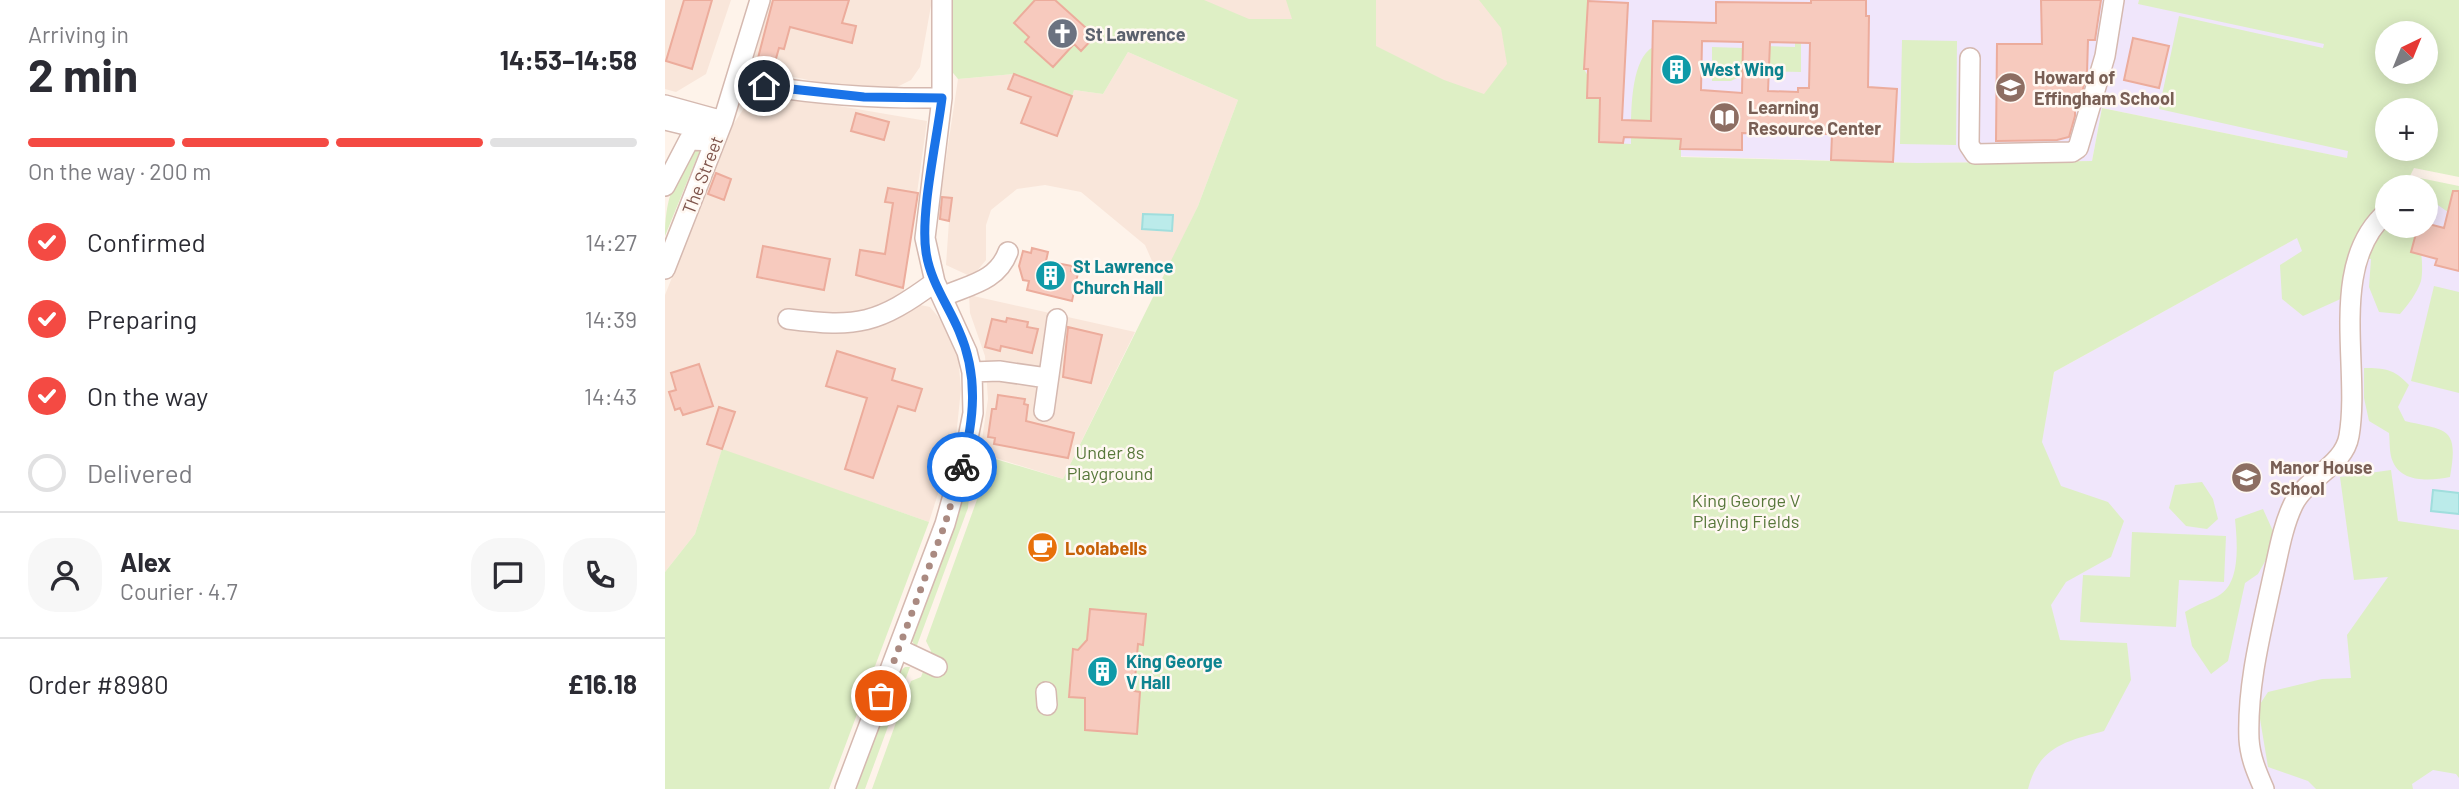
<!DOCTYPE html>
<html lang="en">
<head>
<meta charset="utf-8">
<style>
  body { margin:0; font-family:Barlow,sans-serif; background:#f7f7f7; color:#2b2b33; height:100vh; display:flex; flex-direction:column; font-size:26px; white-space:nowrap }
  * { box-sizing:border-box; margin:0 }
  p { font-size:23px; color:#7c7c81 }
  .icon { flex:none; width:38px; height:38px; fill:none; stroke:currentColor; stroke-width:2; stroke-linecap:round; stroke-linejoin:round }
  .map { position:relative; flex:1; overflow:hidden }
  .panel { display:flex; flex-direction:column; background:#fff; width:665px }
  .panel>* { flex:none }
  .needle { width:46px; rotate:43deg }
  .buttons { position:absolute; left:1710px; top:21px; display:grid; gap:14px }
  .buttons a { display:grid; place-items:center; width:63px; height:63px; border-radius:50%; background:#fff; box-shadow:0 4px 18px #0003; font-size:35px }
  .pin { position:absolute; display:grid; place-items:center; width:60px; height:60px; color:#fff; margin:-30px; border:4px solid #fff; border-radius:50%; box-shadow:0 2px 7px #0007 }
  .courier { position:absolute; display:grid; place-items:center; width:70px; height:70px; margin:-35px; border:5px solid #1a73e8; border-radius:50%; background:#fff; color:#222; box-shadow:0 2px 9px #0007 }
  .overview em { font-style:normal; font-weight:700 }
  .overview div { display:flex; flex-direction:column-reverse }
  .overview { display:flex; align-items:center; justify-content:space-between; height:119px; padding:0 28px }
  h1 { font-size:46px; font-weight:700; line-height:52px }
  .bar { display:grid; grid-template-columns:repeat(4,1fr); gap:10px 7px; align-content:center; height:84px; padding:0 28px }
  .bar i { height:9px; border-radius:5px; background:#e1e1e2 }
  .bar .selected { background:#f44a43 }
  .bar p { grid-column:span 4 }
  .line { display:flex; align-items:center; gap:18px; padding:0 28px; border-top:2px solid #e1e1e2 }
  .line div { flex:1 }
  .round { display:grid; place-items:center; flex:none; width:74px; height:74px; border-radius:28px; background:#f7f7f7 }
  ol { padding:0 28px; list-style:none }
  li { display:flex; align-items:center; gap:21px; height:77px }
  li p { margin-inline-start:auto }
  li .icon { padding:7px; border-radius:50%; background:#f44a43; color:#fff; stroke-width:4 }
  li:last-child { color:#7c7c81 }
  li i { width:38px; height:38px; border:4px solid #e1e1e2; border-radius:50% }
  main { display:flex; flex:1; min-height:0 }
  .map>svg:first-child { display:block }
  .residential { fill:#f9e6da }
  .education { fill:#f0e6fb; fill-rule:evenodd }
  .green { fill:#deefc5; fill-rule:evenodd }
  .water { fill:#bbebea; stroke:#a0dedd; stroke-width:2 }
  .building { fill:#f7cabe; stroke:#ecac9c; stroke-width:2; fill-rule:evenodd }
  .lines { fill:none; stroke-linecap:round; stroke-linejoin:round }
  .minor-casing { stroke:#d5b9b0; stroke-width:22 }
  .minor { stroke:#fff; stroke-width:19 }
  .done { stroke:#aa8a81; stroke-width:7; stroke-dasharray:0 12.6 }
  .route { stroke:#1a73e8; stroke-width:9 }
  .labels { text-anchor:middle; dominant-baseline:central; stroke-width:5; stroke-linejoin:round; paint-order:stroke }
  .worship-label { font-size:18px; font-weight:bold; fill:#5b616d; stroke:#fff8f2; text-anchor:start }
  .culture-label { font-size:18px; font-weight:bold; fill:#0d838f; stroke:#fff8f2; text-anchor:start }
  .education-label { font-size:18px; font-weight:bold; fill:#785e54; stroke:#fff8f2; text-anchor:start }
  .street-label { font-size:18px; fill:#7d5249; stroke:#fff8f2 }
  .park-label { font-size:18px; fill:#57773a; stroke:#fff8f2 }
  .food-label { font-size:18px; font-weight:bold; fill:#c56008; stroke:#fff8f2; text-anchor:start }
</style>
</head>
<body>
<main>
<section class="panel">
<div class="overview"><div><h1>2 min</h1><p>Arriving in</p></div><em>14:53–14:58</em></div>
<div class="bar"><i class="selected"></i><i class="selected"></i><i class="selected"></i><i></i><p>On the way · 200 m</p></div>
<ol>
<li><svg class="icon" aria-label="check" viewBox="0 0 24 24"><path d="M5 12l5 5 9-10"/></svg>Confirmed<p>14:27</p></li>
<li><svg class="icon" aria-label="check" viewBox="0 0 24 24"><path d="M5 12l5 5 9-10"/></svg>Preparing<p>14:39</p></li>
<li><svg class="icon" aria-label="check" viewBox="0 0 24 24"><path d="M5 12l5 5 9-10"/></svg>On the way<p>14:43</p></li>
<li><i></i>Delivered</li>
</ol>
<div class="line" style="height:126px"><a class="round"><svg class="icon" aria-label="person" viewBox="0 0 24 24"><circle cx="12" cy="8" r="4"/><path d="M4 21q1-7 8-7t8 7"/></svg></a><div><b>Alex</b><p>Courier · 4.7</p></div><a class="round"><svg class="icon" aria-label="chat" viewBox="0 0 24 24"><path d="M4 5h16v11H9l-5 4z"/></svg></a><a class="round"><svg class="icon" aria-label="phone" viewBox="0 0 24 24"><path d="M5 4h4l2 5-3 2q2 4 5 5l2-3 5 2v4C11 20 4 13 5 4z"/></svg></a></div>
<div class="line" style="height:91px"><div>Order #8980</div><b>£16.18</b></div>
</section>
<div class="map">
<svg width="1794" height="789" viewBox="0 0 1794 789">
  <rect width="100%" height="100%" fill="#fef3ea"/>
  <path class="residential" d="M 0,0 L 66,0 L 41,74 L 11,92 L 0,89 Z
    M 105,0 L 267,0 L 255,67 L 246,80 L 232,87 L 163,84 L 95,70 L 88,62 Z
    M 502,0 L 923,0 L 919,69 L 901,153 Z
    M 463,52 L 573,100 L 533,206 L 501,273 L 487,261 L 480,245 L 416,192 L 380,185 L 352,189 L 326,210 L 321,225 L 321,260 L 307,277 L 281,265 L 284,221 L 272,219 L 293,79 L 349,74 L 406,95 L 409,90 L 438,94 Z
    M 98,93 L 262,121 L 237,301 L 265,307 L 286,332 L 292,345 L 296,389 L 291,437 L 264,522 L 57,450 L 30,534 L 0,572 L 0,295 L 68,125 L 85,99 Z
    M 304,295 L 470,332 L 398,479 L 315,453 L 323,399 L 320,356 L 305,313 Z"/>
  <path class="education" d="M 923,0 L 1794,0 L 1760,110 L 1722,110 L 1720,166 L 1437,108 L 1427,161 L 1252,163 L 901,153 L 923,76 L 919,69 ZM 1722,33 L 1760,33 L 1760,72 L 1722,72 Z
    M 1794,186 L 1794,789 L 1313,789 L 1389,372 L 1722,188 L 1722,226 L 1760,226 L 1760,187 Z"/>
  <path class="green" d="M 285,0 L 539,0 L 584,19 L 627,19 L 621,0 L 711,0 L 711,46 L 779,80 L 819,94 L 842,64 L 836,28 L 814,0 L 923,0 L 919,69 L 923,76 L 923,98 L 952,99 L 947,120 L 934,120 L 934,142 L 966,144 C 966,120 964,60 988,47 L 986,138 L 1016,139 L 1016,157 L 1252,163 L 1427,161 L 1437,108 L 1682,158 L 1683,151 L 1494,109 L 1514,16 L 1658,48 L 1659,44 L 1473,4 L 1474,0 L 1794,0 L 1794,177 L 1749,168 L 1745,176 L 1794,186 L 1794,215 L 1783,212 L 1761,197 L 1760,187 L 1722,187 L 1722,226 L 1747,226 C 1756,236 1759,267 1756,281 C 1752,293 1743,305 1735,314 L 1714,312 L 1704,287 L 1706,259 L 1692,257 L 1680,297 L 1638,316 L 1617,299 L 1615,265 L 1637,251 L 1632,238 L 1389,372 L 1377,442 L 1396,486 L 1443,502 L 1459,521 L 1446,557 L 1401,582 L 1386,605 L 1395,640 L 1462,643 L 1466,680 L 1439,731 C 1402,741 1374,746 1363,789 L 207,789 L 246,681 L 256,677 L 266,651 L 261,641 L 327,458 L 398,479 L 533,206 L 573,100 L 463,52 L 438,94 L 409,90 L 407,96 L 349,74 L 293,79 L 284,68 ZM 1722,33 L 1760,33 L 1760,72 L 1722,72 ZM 1722,110 L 1760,110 L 1760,149 L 1722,149 Z
    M 1130,35 L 1136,35 L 1136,72 L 1099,71 L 1100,46 L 1130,47 Z
    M 1237,40 L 1292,41 L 1291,145 L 1235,144 Z
    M 1047,47 L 1078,48 L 1078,75 L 1066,81 L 1047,81 Z
    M 33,149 L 35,150 L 0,236 C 0,202 8,179 28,150 Z
    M 1769,286 L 1794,292 L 1794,393 L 1746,381 Z
    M 1699,368 C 1720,368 1729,369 1744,385 L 1733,407 L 1740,421 C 1782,431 1794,426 1785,477 C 1766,481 1737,483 1728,462 C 1724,454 1725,441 1724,433 L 1704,421 L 1699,398 Z
    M 57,449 L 264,522 L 164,789 L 0,789 L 0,572 L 30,534 Z
    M 307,467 L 303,508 L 251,648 L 246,639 Z
    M 1726,470 L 1733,521 L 1794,530 L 1794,778 L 1791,774 L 1768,770 L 1747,784 L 1748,789 L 1651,789 L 1643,781 L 1603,767 L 1593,707 L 1603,692 L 1657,679 L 1686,678 L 1682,635 L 1723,577 L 1689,580 L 1675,477 Z
    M 1537,482 L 1548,499 L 1553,519 L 1542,529 L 1521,526 L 1504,508 L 1510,485 Z
    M 1598,509 L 1612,540 L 1593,574 L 1580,583 L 1563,661 L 1546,674 L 1527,646 L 1520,612 C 1532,604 1548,600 1556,594 C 1576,580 1572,540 1570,519 Z
    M 1467,532 L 1561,536 L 1559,582 L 1514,580 L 1511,627 L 1415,622 L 1418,575 L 1465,577 Z
    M 240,667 L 245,667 L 200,789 L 190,789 L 233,673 Z"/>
  <path class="water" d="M 478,214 L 508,215 L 507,231 L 477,229 Z
    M 1768,490 L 1794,493 L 1794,514 L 1766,511 Z"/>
  <path class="building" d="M 19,0 L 47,0 L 27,69 L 1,61 Z
    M 108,0 L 184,0 L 177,23 L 191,26 L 187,43 L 125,27 L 119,49 L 114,48 L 110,62 L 93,58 Z
    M 370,0 L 390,0 L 430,36 L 416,51 L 409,44 L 388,67 L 360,42 L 364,37 L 349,23 Z
    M 1146,0 L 1201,0 L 1201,16 L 1204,16 L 1203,87 L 1232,89 L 1228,162 L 1166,160 L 1167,134 L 1077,133 L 1077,150 L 1015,149 L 1016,139 L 959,137 L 958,143 L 934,142 L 935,98 L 922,98 L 923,69 L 919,69 L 923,1 L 963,3 L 957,120 L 986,121 L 988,21 L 1051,23 L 1051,2 L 1146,3 ZM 1037,41 L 1078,42 L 1077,93 L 1036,90 ZM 1105,42 L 1145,43 L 1144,88 L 1133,88 L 1133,92 L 1103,91 Z
    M 1376,0 L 1436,0 L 1430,40 L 1423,40 L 1422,73 L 1417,93 L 1410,93 L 1410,116 L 1404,137 L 1392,140 L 1331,141 L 1332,44 L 1377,44 Z
    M 1468,38 L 1504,46 L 1494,88 L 1459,80 Z
    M 349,74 L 407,96 L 392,136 L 356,123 L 366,97 L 343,89 Z
    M 191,113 L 224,122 L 219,140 L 186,131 Z
    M 51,173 L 66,179 L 59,200 L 43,194 Z
    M 223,188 L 253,193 L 238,288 L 191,275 L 195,250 L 220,254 L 228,203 L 220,202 Z
    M 1788,191 L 1794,191 L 1794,271 L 1770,265 L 1772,259 L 1746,252 L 1753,226 L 1760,226 L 1760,223 L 1779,228 Z
    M 277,197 L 287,198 L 284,221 L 275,219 Z
    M 98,246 L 165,259 L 159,290 L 92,277 Z
    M 367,248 L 383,252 L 381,261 L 407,266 L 406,271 L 413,273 L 407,301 L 362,290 L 364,281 L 358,280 L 354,266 L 358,251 L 366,253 Z
    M 342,318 L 363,322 L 362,327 L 373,329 L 367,353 L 336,346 L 335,351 L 320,347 L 327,319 L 341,322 Z
    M 403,327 L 437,335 L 426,383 L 398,377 Z
    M 172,351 L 230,369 L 227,380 L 257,389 L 250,411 L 233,406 L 208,478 L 180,469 L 202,398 L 161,386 Z
    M 34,364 L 48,406 L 18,415 L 15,408 L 10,410 L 4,392 L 11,390 L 6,373 Z
    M 333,395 L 360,399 L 359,404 L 363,405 L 361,421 L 409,433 L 403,458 L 329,444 L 330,438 L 323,437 L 327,409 L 331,409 Z
    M 54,407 L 70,412 L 57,449 L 42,444 Z
    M 425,609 L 481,614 L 478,645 L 473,644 L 469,691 L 475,692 L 472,734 L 420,730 L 420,698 L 404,697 L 408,649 L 413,650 L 422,640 Z"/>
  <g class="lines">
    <defs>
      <path id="minor" d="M 1305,58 L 1304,145 L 1310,154 L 1407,152 L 1413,148 L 1440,56 L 1449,0
        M 72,81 C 140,94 207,99 277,98
        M 0,105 L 58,121
        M 0,120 L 50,132
        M 0,186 L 24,140 L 50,141
        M 0,269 L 58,121 L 95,0
        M 277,297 C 303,285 332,282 343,252
        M 123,319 C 193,328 213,324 270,282
        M 307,372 L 334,371 L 382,378
        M 379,411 L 392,319
        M 234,649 L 272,667
        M 381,692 L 382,705
        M 180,789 L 280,524 L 300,453 L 308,413 L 307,372 L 302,352 L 270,282 L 260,238 L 277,98 L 277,0
        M 1599,789 C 1592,773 1585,757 1584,739 C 1582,686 1596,632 1607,581 C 1613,556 1617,528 1628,505 C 1641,478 1679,466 1684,436 C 1696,368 1662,264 1722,212"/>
    </defs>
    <use href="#minor" class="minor-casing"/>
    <use href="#minor" class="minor"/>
  </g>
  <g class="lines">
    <path class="done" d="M 216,696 L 280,524 L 297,467"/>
    <path class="route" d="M 99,86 L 199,97 L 277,98 C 272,139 255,214 261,252 C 265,281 283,305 294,331 C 314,376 309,420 297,467"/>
  </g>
  <defs>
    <symbol id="church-disc" viewBox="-11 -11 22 22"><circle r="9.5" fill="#6b7280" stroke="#fff8f2"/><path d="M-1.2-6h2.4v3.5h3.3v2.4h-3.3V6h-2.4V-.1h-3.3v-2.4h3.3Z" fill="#fff"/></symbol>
    <symbol id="building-disc" viewBox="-11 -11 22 22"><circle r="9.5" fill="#0f9aa8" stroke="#fff8f2"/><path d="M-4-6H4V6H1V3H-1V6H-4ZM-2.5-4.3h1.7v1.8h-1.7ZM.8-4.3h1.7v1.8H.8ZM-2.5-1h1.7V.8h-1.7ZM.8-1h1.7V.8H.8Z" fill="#fff"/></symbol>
    <symbol id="school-disc" viewBox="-11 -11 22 22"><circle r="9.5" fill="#8d6e63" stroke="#fff8f2"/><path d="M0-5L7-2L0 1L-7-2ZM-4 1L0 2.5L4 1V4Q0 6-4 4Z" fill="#fff"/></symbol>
    <symbol id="library-disc" viewBox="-11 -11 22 22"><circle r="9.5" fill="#8d6e63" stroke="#fff8f2"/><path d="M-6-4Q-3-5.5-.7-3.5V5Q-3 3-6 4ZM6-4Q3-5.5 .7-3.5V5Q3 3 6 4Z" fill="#fff"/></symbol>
    <symbol id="cafe-disc" viewBox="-11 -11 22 22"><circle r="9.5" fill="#e8710a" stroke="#fff8f2"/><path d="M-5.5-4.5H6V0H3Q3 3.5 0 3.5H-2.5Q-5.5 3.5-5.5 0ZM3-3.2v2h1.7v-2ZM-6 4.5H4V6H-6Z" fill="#fff"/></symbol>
  </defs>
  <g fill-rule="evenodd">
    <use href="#church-disc" x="380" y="16" width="35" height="35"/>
    <use href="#building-disc" x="994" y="52" width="35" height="35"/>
    <use href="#school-disc" x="1328" y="70" width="35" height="35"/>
    <use href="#library-disc" x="1042" y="100" width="35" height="35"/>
    <use href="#building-disc" x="368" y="258" width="35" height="35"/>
    <use href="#school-disc" x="1564" y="460" width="35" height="35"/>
    <use href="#cafe-disc" x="360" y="530" width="35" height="35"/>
    <use href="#building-disc" x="420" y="654" width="35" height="35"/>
  </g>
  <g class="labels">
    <g class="worship-label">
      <text x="420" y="34">St Lawrence</text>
    </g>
    <g class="culture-label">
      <text x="1035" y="69">West Wing</text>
      <text x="408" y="266">St Lawrence<tspan x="408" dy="21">Church Hall</tspan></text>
      <text x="461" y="661">King George<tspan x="461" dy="21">V Hall</tspan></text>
    </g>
    <g class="education-label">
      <text x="1369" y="77">Howard of<tspan x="1369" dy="21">Effingham School</tspan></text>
      <text x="1083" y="107">Learning<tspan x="1083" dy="21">Resource Center</tspan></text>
      <text x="1605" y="467">Manor House<tspan x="1605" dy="21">School</tspan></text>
    </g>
    <g class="street-label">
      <text transform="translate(37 175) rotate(-69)">The Street</text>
    </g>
    <g class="park-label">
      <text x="445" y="452">Under 8s<tspan x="445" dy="21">Playground</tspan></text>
      <text x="1081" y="500">King George V<tspan x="1081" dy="21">Playing Fields</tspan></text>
    </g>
    <g class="food-label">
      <text x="400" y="548">Loolabells</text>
    </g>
  </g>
</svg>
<div class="buttons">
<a><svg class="needle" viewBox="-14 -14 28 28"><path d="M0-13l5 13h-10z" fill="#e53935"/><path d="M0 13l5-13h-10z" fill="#7c7c81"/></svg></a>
<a>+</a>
<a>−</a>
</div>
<div class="pin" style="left:216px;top:696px;background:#ea580c"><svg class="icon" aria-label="bag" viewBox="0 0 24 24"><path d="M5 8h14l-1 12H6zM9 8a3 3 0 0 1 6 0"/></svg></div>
<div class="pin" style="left:99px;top:86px;background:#1f2937"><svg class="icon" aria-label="home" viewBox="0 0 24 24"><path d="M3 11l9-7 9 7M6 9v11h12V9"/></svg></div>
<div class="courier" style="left:297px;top:467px"><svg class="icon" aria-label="bike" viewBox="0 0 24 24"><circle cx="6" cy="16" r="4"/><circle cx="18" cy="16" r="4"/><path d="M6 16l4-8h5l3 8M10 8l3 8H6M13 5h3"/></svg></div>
</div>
</main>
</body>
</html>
